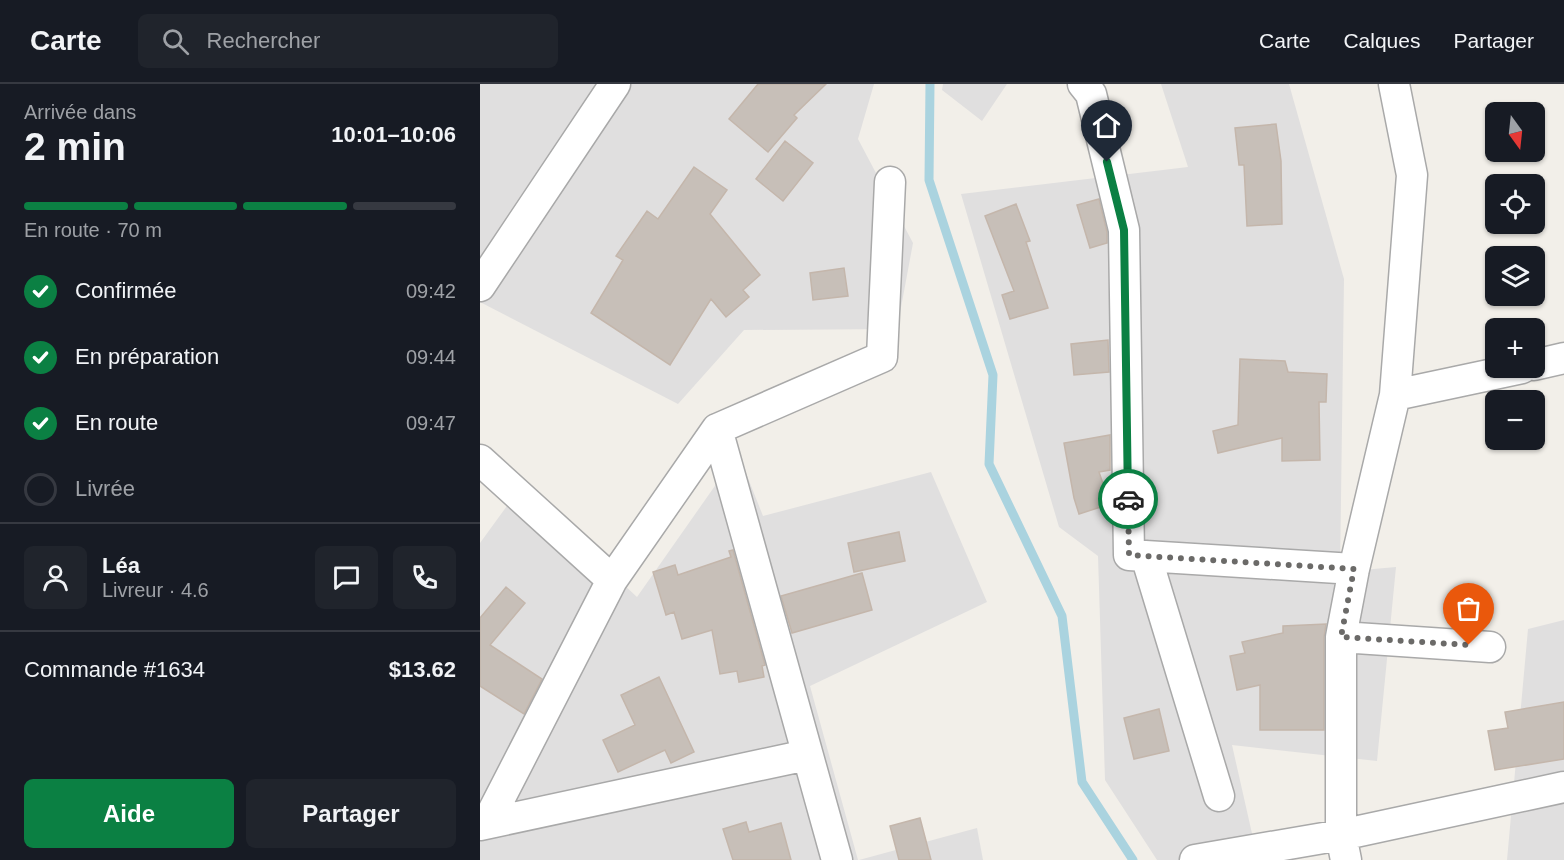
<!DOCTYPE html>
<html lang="fr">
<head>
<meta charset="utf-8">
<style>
  body { margin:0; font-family:Helvetica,sans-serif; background:#20242c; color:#f1f3f6; height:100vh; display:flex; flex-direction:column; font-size:22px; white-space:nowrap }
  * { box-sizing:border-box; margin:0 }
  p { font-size:20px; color:#9ea1a6 }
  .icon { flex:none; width:33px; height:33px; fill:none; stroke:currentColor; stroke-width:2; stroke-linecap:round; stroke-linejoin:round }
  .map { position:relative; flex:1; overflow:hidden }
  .drawer { display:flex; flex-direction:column; background:#171b24; width:480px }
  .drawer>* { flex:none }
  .needle { width:39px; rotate:165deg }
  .tools { position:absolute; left:1005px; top:18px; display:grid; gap:12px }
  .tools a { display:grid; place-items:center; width:60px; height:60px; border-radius:9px; background:#171b24; box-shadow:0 2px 4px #0004; font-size:30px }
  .pin { position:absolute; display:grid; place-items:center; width:51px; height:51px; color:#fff; margin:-62px -26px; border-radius:50% 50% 50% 0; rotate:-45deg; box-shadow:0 0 6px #0007 }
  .pin .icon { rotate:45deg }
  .courier { position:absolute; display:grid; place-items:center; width:60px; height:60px; margin:-30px; border:4px solid #0b8043; border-radius:50%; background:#fff; color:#222; box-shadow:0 2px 8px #0007 }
  .overview em { font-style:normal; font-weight:800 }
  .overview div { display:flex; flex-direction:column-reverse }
  .overview { display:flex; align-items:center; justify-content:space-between; height:102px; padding:0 24px }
  h1 { font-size:39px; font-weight:800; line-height:45px }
  .bar { display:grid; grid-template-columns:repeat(4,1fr); gap:9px 6px; align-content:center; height:72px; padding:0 24px }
  .bar i { height:8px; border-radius:4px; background:#363941 }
  .bar .current { background:#0b8043 }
  .bar p { grid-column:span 4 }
  .line { display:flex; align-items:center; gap:15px; padding:0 24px; border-top:2px solid #363941 }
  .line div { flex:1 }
  .round { display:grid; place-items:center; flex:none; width:63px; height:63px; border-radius:9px; background:#20242c }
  ol { padding:0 24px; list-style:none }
  li { display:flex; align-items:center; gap:18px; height:66px }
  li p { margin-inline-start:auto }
  li .icon { padding:6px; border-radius:50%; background:#0b8043; color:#fff; stroke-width:4 }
  li:last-child { color:#9ea1a6 }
  li i { width:33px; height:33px; border:3px solid #363941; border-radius:50% }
  .primary-button { display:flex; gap:12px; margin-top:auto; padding:12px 24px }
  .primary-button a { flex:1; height:69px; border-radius:9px; background:#0b8043; color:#fff; font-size:24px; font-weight:800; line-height:69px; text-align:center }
  .primary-button a+a { background:#20242c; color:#f1f3f6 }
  header { display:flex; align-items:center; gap:36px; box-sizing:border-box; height:84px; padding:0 30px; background:#171b24; border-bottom:2px solid #363941 }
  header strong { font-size:28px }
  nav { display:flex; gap:33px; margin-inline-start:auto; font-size:21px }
  .search { width:420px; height:54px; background:#20242c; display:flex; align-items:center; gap:15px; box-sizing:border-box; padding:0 21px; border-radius:9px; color:#9ea1a6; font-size:22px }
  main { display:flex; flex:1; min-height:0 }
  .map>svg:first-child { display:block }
  .residential { fill:#e0dfdf }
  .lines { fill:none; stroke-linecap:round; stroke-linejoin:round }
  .stream { stroke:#aad3df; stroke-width:9 }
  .building { fill:#c7bfb8; stroke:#c4b6ab; stroke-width:1.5 }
  .minor-casing { stroke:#a9a9a9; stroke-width:33 }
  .minor { stroke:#fff; stroke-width:30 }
  .done { stroke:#6b6a68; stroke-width:6; stroke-dasharray:0 10.8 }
  .route { stroke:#0b8043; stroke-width:8 }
</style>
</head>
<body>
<header>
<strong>Carte</strong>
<div class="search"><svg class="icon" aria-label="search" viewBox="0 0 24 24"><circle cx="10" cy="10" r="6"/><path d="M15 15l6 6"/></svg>Rechercher</div>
<nav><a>Carte</a><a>Calques</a><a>Partager</a></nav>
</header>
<main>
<section class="drawer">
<div class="overview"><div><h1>2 min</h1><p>Arrivée dans</p></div><em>10:01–10:06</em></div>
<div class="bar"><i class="current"></i><i class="current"></i><i class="current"></i><i></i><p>En route · 70 m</p></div>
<ol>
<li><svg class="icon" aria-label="check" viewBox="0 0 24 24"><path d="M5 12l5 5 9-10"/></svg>Confirmée<p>09:42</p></li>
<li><svg class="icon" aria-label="check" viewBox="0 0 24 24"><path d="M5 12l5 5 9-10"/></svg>En préparation<p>09:44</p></li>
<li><svg class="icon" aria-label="check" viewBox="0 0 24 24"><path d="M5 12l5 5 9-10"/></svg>En route<p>09:47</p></li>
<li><i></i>Livrée</li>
</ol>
<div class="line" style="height:108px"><a class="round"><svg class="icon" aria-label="person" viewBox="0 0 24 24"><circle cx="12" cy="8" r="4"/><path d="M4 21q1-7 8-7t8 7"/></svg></a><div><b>Léa</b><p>Livreur · 4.6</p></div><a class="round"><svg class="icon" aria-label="chat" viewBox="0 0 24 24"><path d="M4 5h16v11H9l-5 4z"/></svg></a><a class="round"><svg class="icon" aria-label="phone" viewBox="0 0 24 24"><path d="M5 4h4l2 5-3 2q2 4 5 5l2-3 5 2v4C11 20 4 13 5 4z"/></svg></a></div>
<div class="line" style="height:78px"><div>Commande #1634</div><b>$13.62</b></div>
<div class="primary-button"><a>Aide</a><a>Partager</a></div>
</section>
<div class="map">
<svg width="1084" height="776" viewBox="0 0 1084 776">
  <rect width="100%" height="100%" fill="#f2efe9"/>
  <path class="residential" d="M 0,0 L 394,0 L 378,55 L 433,159 L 417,245 L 264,246 L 198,320 L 0,218 Z
    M 463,0 L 527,0 L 502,37 L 462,6 Z
    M 681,0 L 809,0 L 864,195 L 860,488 L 916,483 L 897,677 L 752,661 L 778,776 L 677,776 L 625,696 L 618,472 L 579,443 L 481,110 L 708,83 Z
    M 258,369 L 283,432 L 451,388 L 507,518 L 330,602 L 378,776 L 0,776 L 0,459 L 40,404 L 157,513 Z
    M 1084,536 L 1084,776 L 1027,776 L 1048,545 Z
    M 497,744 L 503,776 L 379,776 Z"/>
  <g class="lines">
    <path class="stream" d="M 450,0 L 449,96 L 513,291 L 509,380 L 582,532 L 602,698 L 653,776"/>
  </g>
  <path class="building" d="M 278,0 L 346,0 L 314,31 L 317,34 L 288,68 L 249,35 Z
    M 796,40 L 801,77 L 802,140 L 767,142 L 764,81 L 759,81 L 755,44 Z
    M 305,57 L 333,79 L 303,117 L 276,95 Z
    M 214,83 L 247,106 L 230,130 L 280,191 L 263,206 L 269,213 L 246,233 L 231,215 L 190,281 L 111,229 L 143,176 L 136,172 L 167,127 L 178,135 Z
    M 619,115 L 627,148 L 627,159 L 610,164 L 597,121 Z
    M 536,120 L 550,157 L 546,158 L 568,224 L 530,235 L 522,211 L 534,207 L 505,132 Z
    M 364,184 L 368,212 L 333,216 L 330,189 Z
    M 628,256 L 629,288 L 594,291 L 591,260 Z
    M 760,275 L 805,277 L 808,288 L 847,290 L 846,318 L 839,318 L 840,376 L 802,377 L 802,354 L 738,369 L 733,347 L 758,341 Z
    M 630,351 L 630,386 L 619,388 L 630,420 L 599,430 L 594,414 L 584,359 Z
    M 419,448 L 425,477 L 374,488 L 368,459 Z
    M 253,466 L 285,581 L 282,582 L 284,593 L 259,598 L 257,587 L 240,590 L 232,546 L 202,555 L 194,528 L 186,531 L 173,488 L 195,481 L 198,491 L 251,473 L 249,467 Z
    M 382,489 L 392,526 L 312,549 L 301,512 Z
    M 26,503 L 45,519 L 10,561 L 62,595 L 44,630 L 0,602 L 0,534 Z
    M 846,540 L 844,553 L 844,646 L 780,646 L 780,601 L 757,606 L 750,572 L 765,569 L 762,558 L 803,549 L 803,542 Z
    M 179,593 L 214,668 L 191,679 L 185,666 L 138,688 L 123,656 L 155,641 L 141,611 Z
    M 1084,618 L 1084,675 L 1015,686 L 1008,647 L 1028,644 L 1025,628 Z
    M 679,625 L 689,667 L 654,675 L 644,634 Z
    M 440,734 L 451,776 L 419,776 L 410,742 Z
    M 266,738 L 269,748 L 301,739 L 311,776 L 253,776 L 243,745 Z"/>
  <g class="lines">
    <defs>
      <path id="minor" d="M 603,0 L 611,10 L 644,146 L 649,471 L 874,485
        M 0,202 L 135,0
        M 1054,281 L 1084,274
        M 915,311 L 1042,284
        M 237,345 L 357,776
        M 0,376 L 132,496
        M 666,472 L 739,712
        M 861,553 L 1010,563
        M 7,739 L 132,496 L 237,345 L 402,273 L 410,98
        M 0,741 L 327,671
        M 715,776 L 861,751 L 1084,703
        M 866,776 L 861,751 L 861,553 L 874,485 L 915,311 L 932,91 L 914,0"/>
    </defs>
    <use href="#minor" class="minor-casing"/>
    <use href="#minor" class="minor"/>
  </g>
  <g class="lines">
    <path class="done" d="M 648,415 L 649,471 L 874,485 L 861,553 L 989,561"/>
    <path class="route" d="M 627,78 L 644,146 L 648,415"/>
  </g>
</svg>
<div class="tools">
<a><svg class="needle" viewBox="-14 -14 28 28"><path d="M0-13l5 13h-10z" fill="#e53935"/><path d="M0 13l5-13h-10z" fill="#9ea1a6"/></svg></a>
<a><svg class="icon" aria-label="locate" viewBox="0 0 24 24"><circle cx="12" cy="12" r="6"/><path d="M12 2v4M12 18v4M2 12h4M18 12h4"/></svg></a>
<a><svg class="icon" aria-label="layers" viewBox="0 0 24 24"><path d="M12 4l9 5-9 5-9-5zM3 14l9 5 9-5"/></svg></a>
<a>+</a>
<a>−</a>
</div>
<div class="pin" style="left:989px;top:561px;background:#ea580c"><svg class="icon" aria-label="bag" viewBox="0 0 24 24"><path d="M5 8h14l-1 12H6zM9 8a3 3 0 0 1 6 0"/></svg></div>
<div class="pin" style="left:627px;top:78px;background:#1f2937"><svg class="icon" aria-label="home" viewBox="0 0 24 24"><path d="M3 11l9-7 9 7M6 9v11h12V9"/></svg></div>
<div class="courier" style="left:648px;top:415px"><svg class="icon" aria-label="car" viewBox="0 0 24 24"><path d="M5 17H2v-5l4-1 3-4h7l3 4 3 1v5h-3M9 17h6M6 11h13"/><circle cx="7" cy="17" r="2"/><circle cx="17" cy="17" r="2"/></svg></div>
</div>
</main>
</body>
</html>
